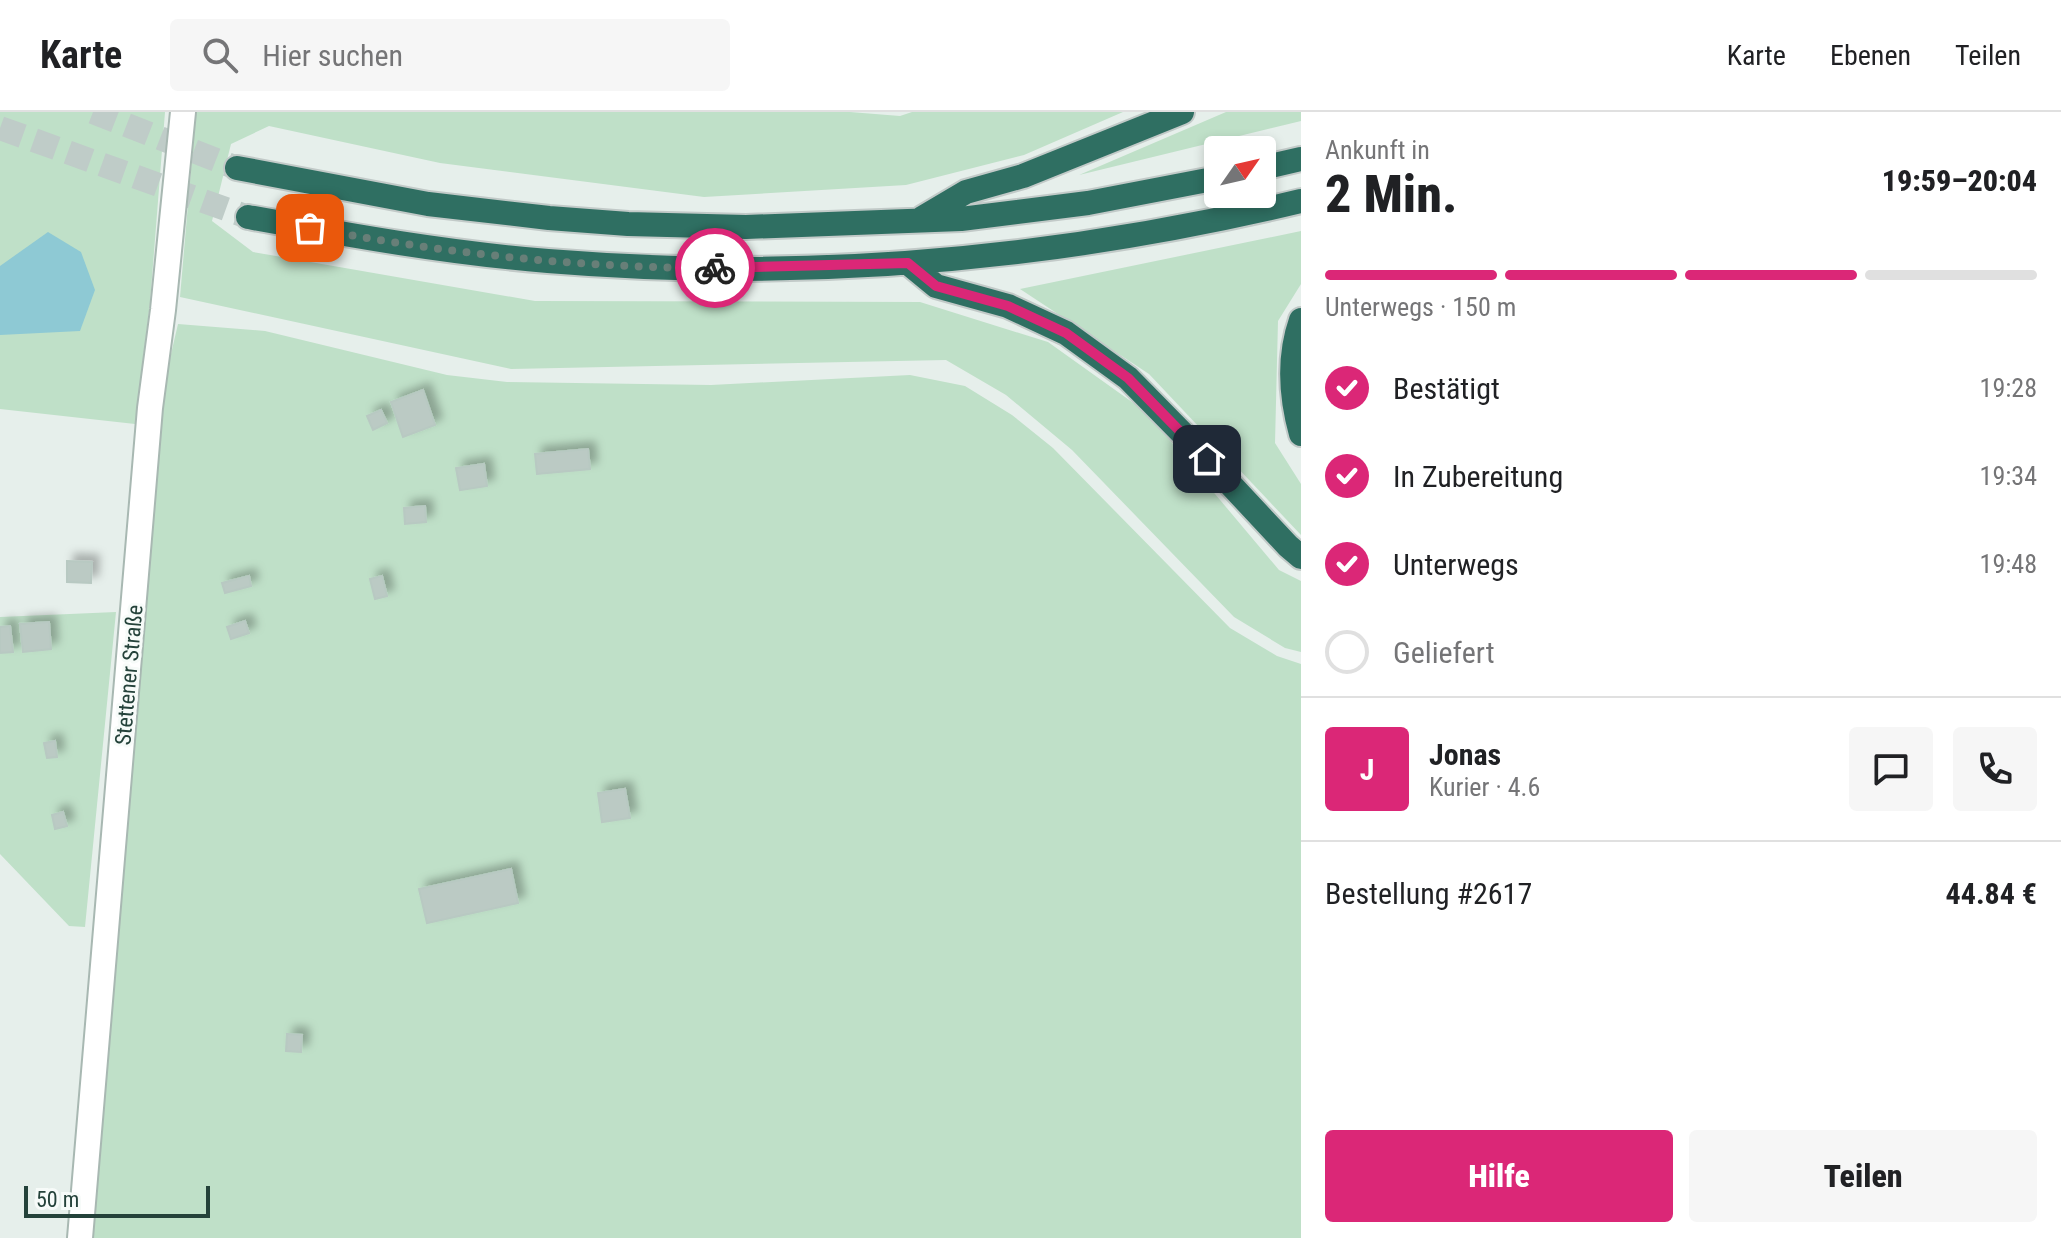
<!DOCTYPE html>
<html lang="de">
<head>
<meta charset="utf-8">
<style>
  body { margin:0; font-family:"Roboto Condensed",sans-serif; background:#f6f6f6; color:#202124; height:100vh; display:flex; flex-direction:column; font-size:30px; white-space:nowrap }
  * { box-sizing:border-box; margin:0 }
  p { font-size:26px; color:#757577 }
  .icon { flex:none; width:44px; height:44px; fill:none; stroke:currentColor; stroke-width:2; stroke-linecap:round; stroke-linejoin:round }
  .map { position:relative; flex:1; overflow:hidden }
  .sheet { display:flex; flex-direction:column; background:#fff; width:760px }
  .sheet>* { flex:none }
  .needle { width:52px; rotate:56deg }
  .buttons { position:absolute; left:1204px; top:24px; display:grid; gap:16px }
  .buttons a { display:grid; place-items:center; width:72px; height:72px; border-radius:8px; background:#fff; box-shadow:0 4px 12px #0003; font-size:40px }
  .scale { position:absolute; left:24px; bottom:20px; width:186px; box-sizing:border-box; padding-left:8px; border:4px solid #24423a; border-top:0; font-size:22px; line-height:28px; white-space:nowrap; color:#24423a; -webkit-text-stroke:6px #f7fbf9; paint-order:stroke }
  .pin { position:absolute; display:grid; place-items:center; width:68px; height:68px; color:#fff; margin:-34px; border-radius:16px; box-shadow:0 4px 12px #0006 }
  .courier { position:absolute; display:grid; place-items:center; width:80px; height:80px; margin:-40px; border:6px solid #db2777; border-radius:50%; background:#fff; color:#222; box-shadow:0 2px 10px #0007 }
  .headline em { font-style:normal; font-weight:800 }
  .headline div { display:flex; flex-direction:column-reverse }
  .headline { display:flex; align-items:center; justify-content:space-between; height:136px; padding:0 24px }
  h1 { font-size:52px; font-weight:800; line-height:60px }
  .bar { display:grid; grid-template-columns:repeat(4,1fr); gap:12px 8px; align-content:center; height:96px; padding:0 24px }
  .bar i { height:10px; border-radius:6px; background:#e0e0e0 }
  .bar .active { background:#db2777 }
  .bar p { grid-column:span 4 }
  .line { display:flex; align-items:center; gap:20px; padding:0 24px; border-top:2px solid #e0e0e0 }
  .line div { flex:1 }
  .round { display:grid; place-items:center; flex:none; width:84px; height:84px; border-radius:8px; background:#f6f6f6 }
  ol { padding:0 24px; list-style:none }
  li { display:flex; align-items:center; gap:24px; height:88px }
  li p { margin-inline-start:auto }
  li .icon { padding:8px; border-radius:50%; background:#db2777; color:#fff; stroke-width:4 }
  li:last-child { color:#757577 }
  li i { width:44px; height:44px; border:4px solid #e0e0e0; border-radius:50% }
  .cta { display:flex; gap:16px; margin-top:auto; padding:16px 24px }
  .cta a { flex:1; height:92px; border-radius:8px; background:#db2777; color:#fff; font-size:32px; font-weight:800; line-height:92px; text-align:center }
  .cta a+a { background:#f6f6f6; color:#202124 }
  header { display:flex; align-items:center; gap:48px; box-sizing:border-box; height:112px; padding:0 40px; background:#fff; border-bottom:2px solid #e0e0e0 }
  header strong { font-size:38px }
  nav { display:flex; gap:44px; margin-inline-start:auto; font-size:28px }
  .search { width:560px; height:72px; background:#f6f6f6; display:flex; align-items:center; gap:20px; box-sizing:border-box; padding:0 28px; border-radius:8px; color:#757577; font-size:30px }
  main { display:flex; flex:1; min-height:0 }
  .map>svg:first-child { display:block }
  .green { fill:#bfe0c8 }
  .water { fill:#8ec9d4 }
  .building { fill:#bbcac4; stroke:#b8c9c2; stroke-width:2; filter:url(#shadow) }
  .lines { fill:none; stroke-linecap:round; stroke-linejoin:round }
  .highway-tunnel { stroke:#bfccc8; stroke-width:24; stroke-dasharray:24 12; stroke-linecap:butt }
  .minor-casing { stroke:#a8b8b2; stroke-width:28 }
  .highway-casing { stroke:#c2cac8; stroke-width:28 }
  .minor { stroke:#fff; stroke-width:24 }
  .highway { stroke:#2f6f62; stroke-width:24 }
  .done { stroke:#687f78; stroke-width:8; stroke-dasharray:0 14.4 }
  .route { stroke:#db2777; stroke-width:10 }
  .labels { text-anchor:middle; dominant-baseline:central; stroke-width:6; stroke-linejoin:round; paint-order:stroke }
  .street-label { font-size:22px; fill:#24423a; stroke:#f7fbf9 }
</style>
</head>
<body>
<header>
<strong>Karte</strong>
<div class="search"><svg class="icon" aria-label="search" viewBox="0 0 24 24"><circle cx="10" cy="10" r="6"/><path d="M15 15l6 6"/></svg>Hier suchen</div>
<nav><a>Karte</a><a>Ebenen</a><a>Teilen</a></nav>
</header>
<main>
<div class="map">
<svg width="1301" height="1126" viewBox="0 0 1301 1126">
  <defs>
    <filter id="shadow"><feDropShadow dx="7" dy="-7" stdDeviation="4" flood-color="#0004"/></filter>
  </defs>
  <rect width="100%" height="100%" fill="#e6efeb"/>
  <path class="green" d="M 0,0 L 165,0 L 150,191 L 135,312 L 0,297 Z
    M 196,0 L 850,0 L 900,4 L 912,0 L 1123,0 L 1024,43 L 906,73 L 704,85 L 440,51 L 269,14 L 231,32 L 212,109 L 253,140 L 535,189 L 920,190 L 1048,230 L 1146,300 L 1279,458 L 1301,469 L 1301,540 L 1285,536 L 1234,505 L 1072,338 L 1006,283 L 946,248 L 511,257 L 180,185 Z
    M 1226,0 L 1301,0 L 1301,9 L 1079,63 Z
    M 1301,119 L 1301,172 L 1278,209 L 1275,331 L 1301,372 L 1301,423 L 1149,262 L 1020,177 Z
    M 178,212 L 265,219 L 447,263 L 507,270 L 711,273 L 910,263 L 965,274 L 1012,303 L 1053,336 L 1230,516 L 1277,544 L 1301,552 L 1301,1126 L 86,1126 L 157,302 Z
    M 116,500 L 85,815 L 69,814 L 0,742 L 0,505 Z"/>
  <path class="water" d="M 48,120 L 81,140 L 95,178 L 80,219 L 0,223 L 0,154 Z"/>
  <path class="building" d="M 423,278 L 435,313 L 403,325 L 391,290 Z
    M 381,298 L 387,311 L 373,318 L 367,304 Z
    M 588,337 L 590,357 L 537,362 L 535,342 Z
    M 484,352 L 487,374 L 460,378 L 456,356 Z
    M 425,394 L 426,410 L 405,412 L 404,396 Z
    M 67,449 L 92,450 L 91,471 L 67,470 Z
    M 249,464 L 251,474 L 225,481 L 222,471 Z
    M 382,464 L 387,484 L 375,487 L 370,467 Z
    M 245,509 L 249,521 L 231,527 L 227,515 Z
    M 49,510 L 51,537 L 23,540 L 20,512 Z
    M 10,514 L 13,540 L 0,541 L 0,515 Z
    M 55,629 L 57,645 L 47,646 L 44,631 Z
    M 625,677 L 630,706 L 602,710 L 598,681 Z
    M 63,700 L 67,714 L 55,717 L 52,703 Z
    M 511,757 L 518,791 L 427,811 L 419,777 Z
    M 287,922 L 302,923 L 301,940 L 286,939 Z"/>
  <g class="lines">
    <path class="highway-tunnel" d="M 93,0 L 237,56
      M 0,16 L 248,105"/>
    <defs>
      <path id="minor" d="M 80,1126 L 150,296 L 163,198 L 183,0"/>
      <path id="highway" d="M 237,56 L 428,92 L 549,106 L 628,112 L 746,115 L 961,107 L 1088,91 L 1218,66
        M 1262,56 L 1301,47
        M 248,105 C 348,123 447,141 548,149 C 801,170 1055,148 1301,89
        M 922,106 L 966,80 L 1023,64 L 1182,0
        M 908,151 L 936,174 L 1008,194 L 1066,221 L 1128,266 L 1188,327 L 1288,434 L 1301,445
        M 1301,208 C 1288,245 1291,286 1301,322"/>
    </defs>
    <use href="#minor" class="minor-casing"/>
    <use href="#highway" class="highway-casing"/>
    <use href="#minor" class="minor"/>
    <use href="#highway" class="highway"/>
  </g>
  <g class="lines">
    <path class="done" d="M 310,116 C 444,141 579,156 715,156"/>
    <path class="route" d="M 715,156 L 908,151 L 936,174 L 1008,194 L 1066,221 L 1128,266 L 1207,347"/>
  </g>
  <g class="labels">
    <g class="street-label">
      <text transform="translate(129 563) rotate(-85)">Stettener Straße</text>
    </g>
  </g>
</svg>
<div class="buttons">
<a><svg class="needle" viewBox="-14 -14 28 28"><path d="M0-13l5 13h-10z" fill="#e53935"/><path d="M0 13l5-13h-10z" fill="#757577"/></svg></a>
</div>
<div class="scale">50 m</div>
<div class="pin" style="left:310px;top:116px;background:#ea580c"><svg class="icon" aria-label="bag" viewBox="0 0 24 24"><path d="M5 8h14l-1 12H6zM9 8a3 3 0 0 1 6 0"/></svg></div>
<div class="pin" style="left:1207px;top:347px;background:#1f2937"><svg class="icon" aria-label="home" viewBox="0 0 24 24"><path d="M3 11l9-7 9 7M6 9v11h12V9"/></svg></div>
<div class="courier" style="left:715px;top:156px"><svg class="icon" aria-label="bike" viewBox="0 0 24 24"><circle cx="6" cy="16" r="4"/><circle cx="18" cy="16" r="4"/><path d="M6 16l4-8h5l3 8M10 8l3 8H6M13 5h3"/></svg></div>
</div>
<section class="sheet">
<div class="headline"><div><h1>2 Min.</h1><p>Ankunft in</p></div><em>19:59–20:04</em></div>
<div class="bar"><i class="active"></i><i class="active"></i><i class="active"></i><i></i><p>Unterwegs · 150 m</p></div>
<ol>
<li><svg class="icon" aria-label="check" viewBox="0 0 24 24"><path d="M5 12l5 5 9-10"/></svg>Bestätigt<p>19:28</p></li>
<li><svg class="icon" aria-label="check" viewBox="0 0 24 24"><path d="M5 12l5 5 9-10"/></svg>In Zubereitung<p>19:34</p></li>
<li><svg class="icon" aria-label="check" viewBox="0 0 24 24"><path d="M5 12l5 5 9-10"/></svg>Unterwegs<p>19:48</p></li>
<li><i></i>Geliefert</li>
</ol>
<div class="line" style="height:144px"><b class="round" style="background:#db2777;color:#fff">J</b><div><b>Jonas</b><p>Kurier · 4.6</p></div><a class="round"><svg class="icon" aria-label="chat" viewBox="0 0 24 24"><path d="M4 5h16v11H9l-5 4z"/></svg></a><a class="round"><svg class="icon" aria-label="phone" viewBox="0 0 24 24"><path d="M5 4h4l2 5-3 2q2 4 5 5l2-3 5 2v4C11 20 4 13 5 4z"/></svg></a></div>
<div class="line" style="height:104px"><div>Bestellung #2617</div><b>44.84 €</b></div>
<div class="cta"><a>Hilfe</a><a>Teilen</a></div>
</section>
</main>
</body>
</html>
